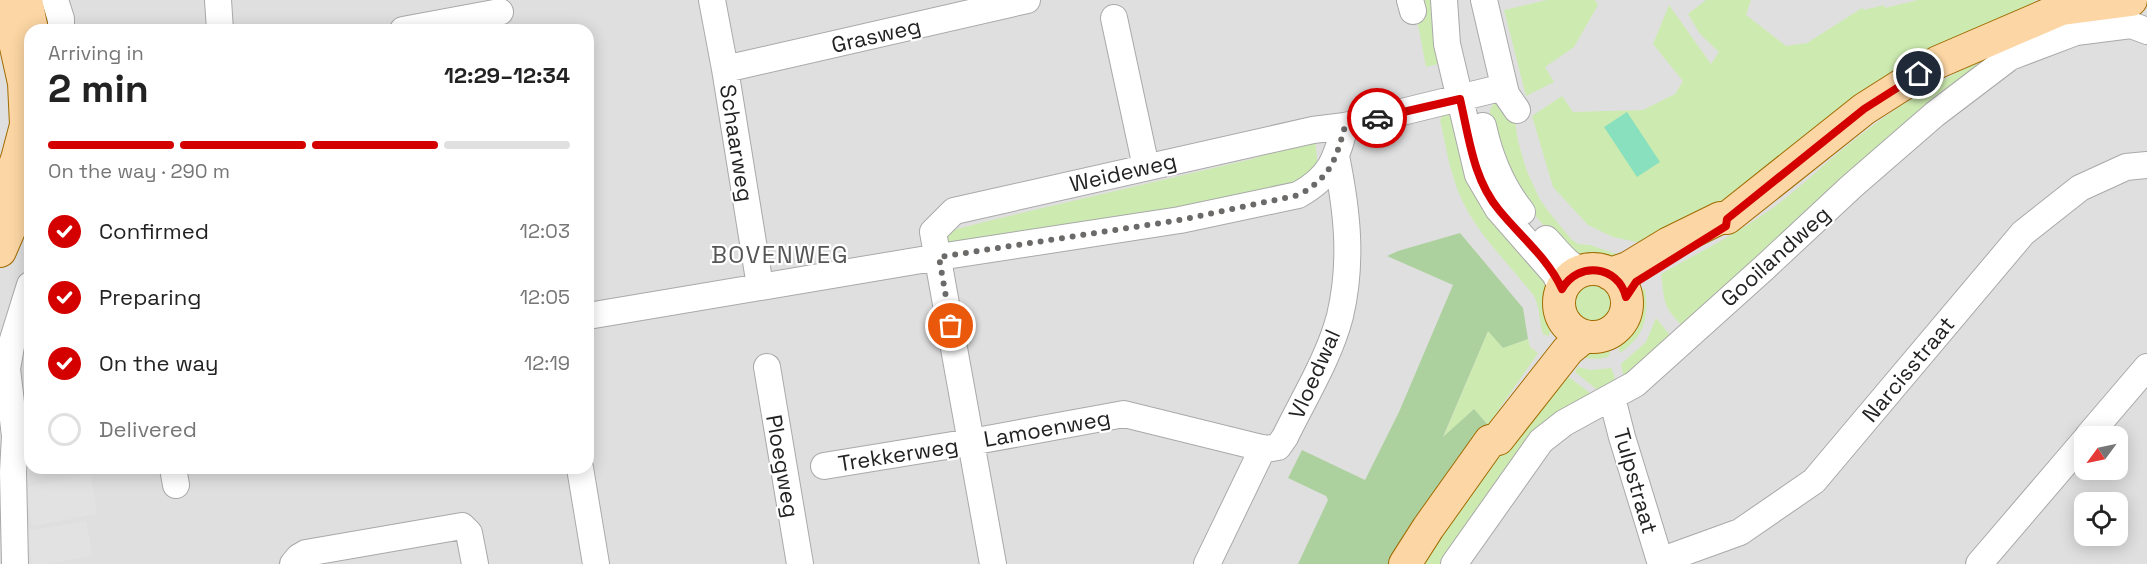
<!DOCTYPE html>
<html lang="en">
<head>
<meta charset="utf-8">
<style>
  body { margin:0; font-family:"Space Grotesk",sans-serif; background:#f2f2f2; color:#222; height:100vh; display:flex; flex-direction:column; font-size:22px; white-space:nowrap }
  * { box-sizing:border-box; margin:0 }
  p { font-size:20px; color:#767676 }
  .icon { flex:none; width:33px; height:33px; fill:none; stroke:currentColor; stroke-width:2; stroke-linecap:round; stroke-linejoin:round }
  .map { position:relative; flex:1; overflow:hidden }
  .details { position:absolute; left:24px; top:24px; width:570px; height:450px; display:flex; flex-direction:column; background:#fff; border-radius:18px; box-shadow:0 3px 15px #0003 }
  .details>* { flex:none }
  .needle { width:39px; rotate:237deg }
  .controls { position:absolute; left:2074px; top:426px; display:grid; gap:12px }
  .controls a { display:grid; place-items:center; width:54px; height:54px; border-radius:12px; background:#fff; box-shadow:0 3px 15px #0003; font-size:30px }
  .pin { position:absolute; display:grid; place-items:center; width:51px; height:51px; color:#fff; margin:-26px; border:3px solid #fff; border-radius:50%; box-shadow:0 2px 6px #0007 }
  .courier { position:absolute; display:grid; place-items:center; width:60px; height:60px; margin:-30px; border:4px solid #d40000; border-radius:50%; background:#fff; color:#222; box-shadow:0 2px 8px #0007 }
  .headline em { font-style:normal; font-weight:700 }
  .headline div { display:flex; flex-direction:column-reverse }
  .headline { display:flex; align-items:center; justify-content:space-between; height:102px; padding:0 24px }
  h1 { font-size:39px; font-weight:700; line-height:45px }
  .bar { display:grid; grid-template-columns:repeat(4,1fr); gap:9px 6px; align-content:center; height:72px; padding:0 24px }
  .bar i { height:8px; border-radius:4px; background:#e0e0e0 }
  .bar .selected { background:#d40000 }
  .bar p { grid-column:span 4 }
  ol { padding:0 24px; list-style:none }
  li { display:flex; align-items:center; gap:18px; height:66px }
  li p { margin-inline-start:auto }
  li .icon { padding:6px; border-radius:50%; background:#d40000; color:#fff; stroke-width:4 }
  li:last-child { color:#767676 }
  li i { width:33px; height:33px; border:3px solid #e0e0e0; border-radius:50% }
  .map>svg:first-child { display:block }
  .residential { fill:#e0dfdf; fill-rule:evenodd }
  .grass { fill:#cdebb0 }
  .forest { fill:#add19e }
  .pitch { fill:#88e0be }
  .parking { fill:#e2e2e2 }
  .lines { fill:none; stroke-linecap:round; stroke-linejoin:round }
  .minor-casing { stroke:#a9a9a9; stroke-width:28 }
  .major-casing { stroke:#a06b00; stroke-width:34 }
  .minor { stroke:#fff; stroke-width:26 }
  .major { stroke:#fcd6a4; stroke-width:32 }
  .done { stroke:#6b6a68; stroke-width:6; stroke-dasharray:0 10.8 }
  .route { stroke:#d40000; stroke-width:8 }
  .labels { text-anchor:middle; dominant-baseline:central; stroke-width:4.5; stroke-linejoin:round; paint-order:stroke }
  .street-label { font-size:22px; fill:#222; stroke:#fff }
  .neighbourhood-label { font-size:24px; letter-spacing:1.5px; fill:#555; stroke:#fff }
</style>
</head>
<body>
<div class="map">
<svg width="2147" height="564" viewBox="0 0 2147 564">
  <rect width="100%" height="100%" fill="#f2efe9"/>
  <path class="residential" d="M 0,0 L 2147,0 L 2147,564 L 0,564 ZM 30,30 L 588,30 L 588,468 L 30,468 ZM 2085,436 L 2118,436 L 2118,470 L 2085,470 ZM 2085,502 L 2118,502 L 2118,536 L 2085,536 Z"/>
  <path class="grass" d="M 1419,0 L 1436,0 L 1446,62 L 1426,67 L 1416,14 Z
    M 1547,0 L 1595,0 L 1598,5 L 1574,47 L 1545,67 L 1554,82 L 1526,96 L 1504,10 Z
    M 1706,0 L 1751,0 L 1746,15 L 1786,46 L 1807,43 L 1862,8 L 1864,10 L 1884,5 L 1885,8 L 1918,0 L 2036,0 L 2010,20 L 1646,251 L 1641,243 L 1613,237 L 1588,225 L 1553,187 L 1532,116 L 1562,96 L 1573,112 L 1643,110 L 1675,94 L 1683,81 L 1653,44 L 1669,5 L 1711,64 L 1719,52 L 1700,34 L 1688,14 Z
    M 1994,54 L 1686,330 C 1663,306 1665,306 1661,274 C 1696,254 1731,237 1764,214 C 1794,194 1819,168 1848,145 C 1893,108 1942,78 1994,54 Z
    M 1496,100 L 1514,115 L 1518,141 L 1526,169 L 1539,198 L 1548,211 L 1571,239 L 1578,244 L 1590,245 L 1626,257 C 1612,262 1607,256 1593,255 C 1585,255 1577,257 1569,256 L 1511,186 L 1489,116 L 1491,108 Z
    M 1443,115 L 1448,115 L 1456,120 L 1553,287 L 1553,320 L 1549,336 L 1543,334 C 1539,321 1540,308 1534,296 C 1510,265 1478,235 1462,200 C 1450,175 1446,146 1440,120 Z
    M 1315,138 L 1318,168 L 1292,189 L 952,249 L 944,237 L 949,231 L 992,220 L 1252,159 Z
    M1571 304a21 21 0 1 1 42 0a21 21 0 1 1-42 0Z
    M 1645,288 C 1649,317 1645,336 1620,353 L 1617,339 C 1633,326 1633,314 1634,295 Z
    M 1656,318 L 1669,334 L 1672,339 L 1624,378 L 1621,364 L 1646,342 Z
    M 1488,331 L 1503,348 L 1528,339 L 1530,347 L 1538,353 L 1488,425 L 1474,409 L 1443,438 Z
    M 1606,343 L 1610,353 L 1608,357 L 1599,359 L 1582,358 L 1586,346 Z
    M 1578,367 L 1590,370 L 1611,368 L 1614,375 L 1616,387 L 1600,395 L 1595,388 L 1575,372 Z
    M 1559,370 L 1589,392 L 1593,400 L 1446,564 L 1421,564 Z"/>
  <path class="forest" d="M 1460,233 L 1523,308 L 1528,339 L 1503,348 L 1488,331 L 1443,437 L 1474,409 L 1488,425 L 1395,564 L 1298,564 L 1328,500 L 1326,496 L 1288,478 L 1302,450 L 1365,480 L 1399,412 L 1453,285 L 1387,256 L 1398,251 Z"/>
  <path class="pitch" d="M 1627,112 L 1660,162 L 1637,177 L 1604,127 Z"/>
  <path class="parking" d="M 91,474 L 97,514 L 32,526 L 25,487 Z
    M 86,521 L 93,556 L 47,564 L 32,564 L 27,531 Z"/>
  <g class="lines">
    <defs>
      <path id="minor" d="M 55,0 L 61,19 L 61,30
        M 218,0 L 220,30
        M 712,0 L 725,69 L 760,286
        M 1410,0 L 1413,11
        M 1444,0 L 1447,44 L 1478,175 L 1498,209 L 1555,274 L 1562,289
        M 1484,0 L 1506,94 L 1517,110
        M 1114,18 L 1146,167
        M 403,30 L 500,12
        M 725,69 L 1027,0
        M 1483,126 C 1490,158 1501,186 1522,212
        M 1546,239 C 1558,251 1567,266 1584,271
        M 588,316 L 939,257 L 1180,220 L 1298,195 C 1331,177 1336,159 1345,126
        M 767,367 L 800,564
        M 1612,398 L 1622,437 L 1661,564
        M 2088,436 L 2147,367
        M 824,466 L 971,442 L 1124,414 L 1266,449 L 1278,447 L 1285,437 C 1304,398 1329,358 1340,316 C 1353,261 1347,210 1336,156
        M 173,468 L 176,485
        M 580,468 L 596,564
        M 1660,561 L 1740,532 L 1814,481 L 2023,233 L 2080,188 L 2126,167 L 2147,165
        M 15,564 L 13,472 L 15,436 L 7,369 L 11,346 L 30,285
        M 293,564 L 299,557 L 306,553 L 462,526 L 469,533 L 475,564
        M 993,564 L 933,232 L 954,211 L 1313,130 L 1345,126 L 1504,87
        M 1207,564 L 1263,448
        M 1454,564 L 1541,441 L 1564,423 L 1635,384 L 1764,268 L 1852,186 L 1935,114 L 2010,57 L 2076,32 L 2131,25 L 2147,31
        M 1979,564 L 2085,440"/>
      <path id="major" d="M 26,0 L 32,30
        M 2062,9 L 2131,0
        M 0,206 L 17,159 L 26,125 L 24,83 L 14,38 L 0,0
        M 0,251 L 28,186
        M1559 303a34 34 0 1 1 68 0a34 34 0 1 1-68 0Z
        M 1610,274 L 1628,268 L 1669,243 L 1720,218 L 1727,218 L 1864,109 L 1938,62 L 2082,0
        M 1405,564 L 1428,528 L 1490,441 L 1498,439 L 1568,350 L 1585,336"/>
    </defs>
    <use href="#minor" class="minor-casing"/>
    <use href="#major" class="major-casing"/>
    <use href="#minor" class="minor"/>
    <use href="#major" class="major"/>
  </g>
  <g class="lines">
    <path class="done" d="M 951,326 L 939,257 L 1180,220 L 1299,195 C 1331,177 1336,159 1345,126 L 1377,118"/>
    <path class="route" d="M 1377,118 L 1460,99 C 1469,137 1473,179 1499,210 C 1520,236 1548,258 1562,289 C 1578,261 1618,265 1626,297 L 1636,282 L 1726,226 L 1727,219 L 1864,109 L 1919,74"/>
  </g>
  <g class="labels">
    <g class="street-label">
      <text transform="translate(876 35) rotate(-13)">Grasweg</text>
      <text transform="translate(737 143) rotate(81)">Schaarweg</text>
      <text transform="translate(1123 172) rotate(-13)">Weideweg</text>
      <text transform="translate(1775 256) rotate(-42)">Gooilandweg</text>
      <text transform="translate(1908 369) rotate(-50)">Narcisstraat</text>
      <text transform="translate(1314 374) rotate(-66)">Vloedwal</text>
      <text transform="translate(1047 428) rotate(-10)">Lamoenweg</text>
      <text transform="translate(898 454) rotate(-9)">Trekkerweg</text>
      <text transform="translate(783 466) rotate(80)">Ploegweg</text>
      <text transform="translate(1636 481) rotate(74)">Tulpstraat</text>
    </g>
    <g class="neighbourhood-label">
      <text x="780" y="254">BOVENWEG</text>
    </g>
  </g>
</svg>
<div class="controls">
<a><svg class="needle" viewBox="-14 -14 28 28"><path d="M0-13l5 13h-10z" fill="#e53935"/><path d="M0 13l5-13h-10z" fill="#767676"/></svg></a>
<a><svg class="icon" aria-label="locate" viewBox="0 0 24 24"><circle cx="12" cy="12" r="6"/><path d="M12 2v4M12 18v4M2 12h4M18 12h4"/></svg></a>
</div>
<div class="pin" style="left:951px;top:326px;background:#ea580c"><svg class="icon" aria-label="bag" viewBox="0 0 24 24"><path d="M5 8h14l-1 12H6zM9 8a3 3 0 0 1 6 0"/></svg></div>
<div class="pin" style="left:1919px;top:74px;background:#1f2937"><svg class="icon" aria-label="home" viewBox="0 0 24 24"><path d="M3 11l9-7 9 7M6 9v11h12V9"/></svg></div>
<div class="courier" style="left:1377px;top:118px"><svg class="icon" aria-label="car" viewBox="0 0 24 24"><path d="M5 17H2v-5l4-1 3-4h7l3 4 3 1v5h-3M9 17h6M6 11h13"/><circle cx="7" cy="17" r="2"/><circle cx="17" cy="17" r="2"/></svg></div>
<section class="details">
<div class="headline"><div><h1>2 min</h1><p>Arriving in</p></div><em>12:29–12:34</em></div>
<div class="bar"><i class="selected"></i><i class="selected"></i><i class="selected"></i><i></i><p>On the way · 290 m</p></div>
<ol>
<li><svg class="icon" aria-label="check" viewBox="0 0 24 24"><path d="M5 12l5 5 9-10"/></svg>Confirmed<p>12:03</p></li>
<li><svg class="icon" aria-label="check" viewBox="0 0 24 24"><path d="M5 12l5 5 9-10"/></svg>Preparing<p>12:05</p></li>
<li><svg class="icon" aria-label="check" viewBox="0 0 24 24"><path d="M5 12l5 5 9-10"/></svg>On the way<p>12:19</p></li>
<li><i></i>Delivered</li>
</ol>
</section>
</div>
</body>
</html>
